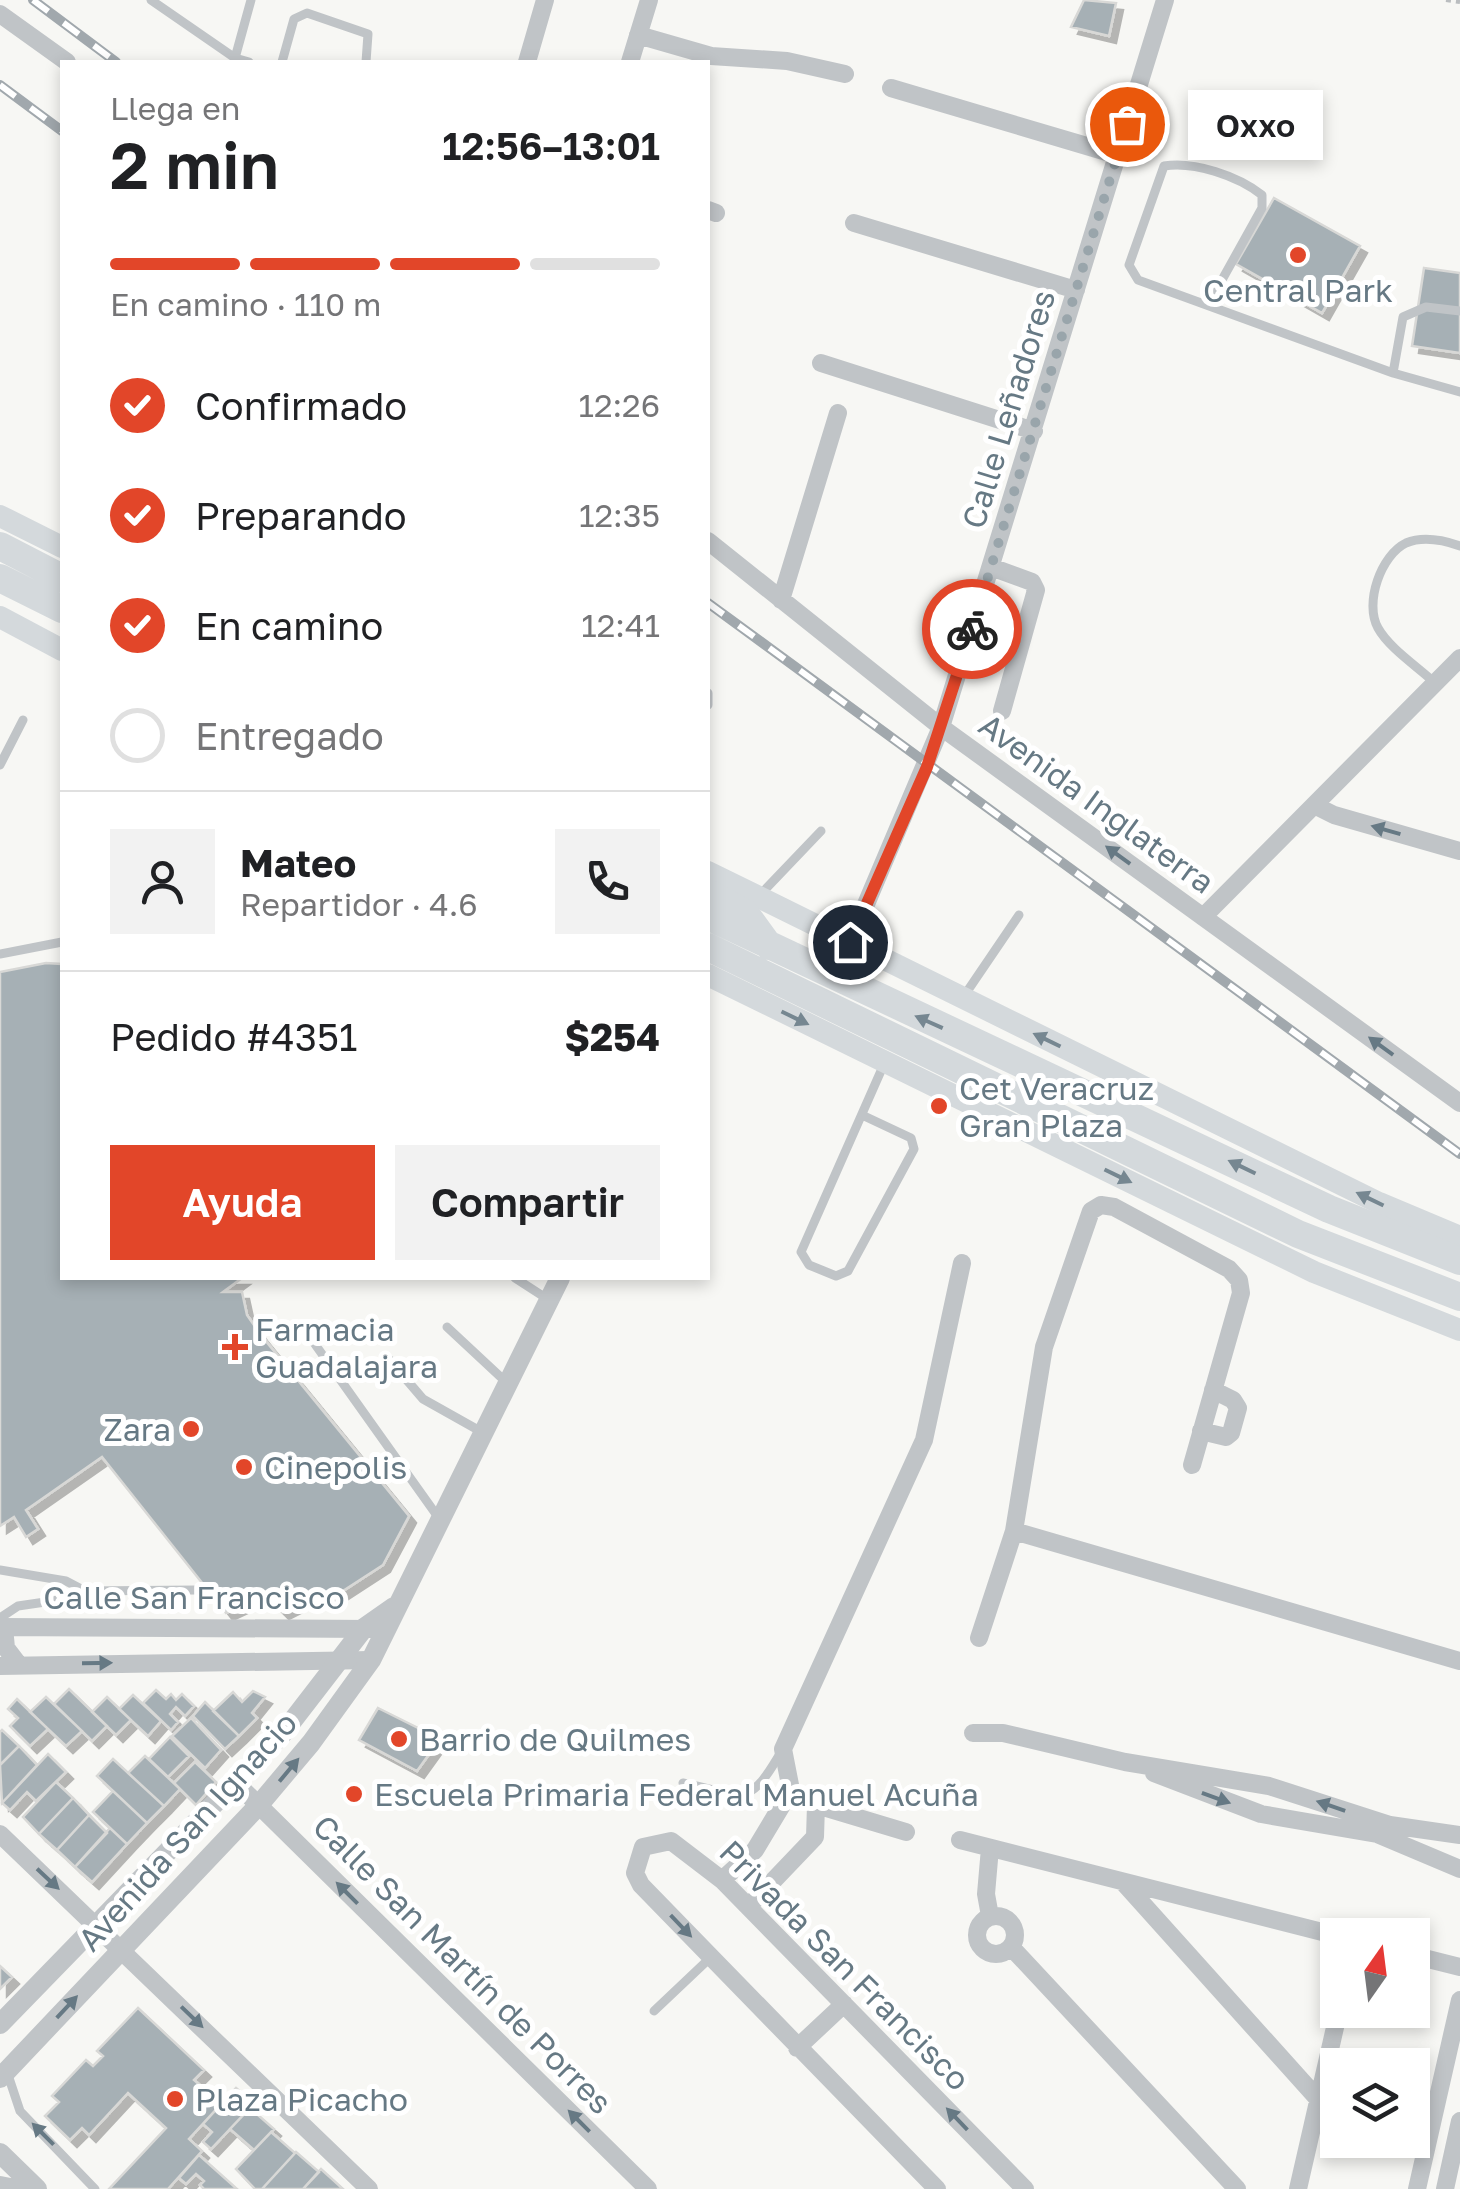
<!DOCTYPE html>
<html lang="es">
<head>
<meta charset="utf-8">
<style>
  body { margin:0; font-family:"Golos Text",sans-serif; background:#f2f2f2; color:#202124; height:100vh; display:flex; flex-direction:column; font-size:38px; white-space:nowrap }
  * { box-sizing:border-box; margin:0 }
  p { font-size:32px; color:#757577 }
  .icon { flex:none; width:55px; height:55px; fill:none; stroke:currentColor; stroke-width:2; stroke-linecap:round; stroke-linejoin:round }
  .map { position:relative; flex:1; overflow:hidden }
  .details { position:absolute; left:60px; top:60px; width:650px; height:1220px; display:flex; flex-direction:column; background:#fff; border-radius:0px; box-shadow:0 5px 15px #0003 }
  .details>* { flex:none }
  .needle { width:65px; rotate:14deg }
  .buttons { position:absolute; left:1320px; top:1918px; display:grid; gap:20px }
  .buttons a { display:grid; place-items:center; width:110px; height:110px; border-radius:0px; background:#fff; box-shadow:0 5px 15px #0003; font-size:50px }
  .pin { position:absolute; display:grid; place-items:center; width:85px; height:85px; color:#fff; margin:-42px; border:5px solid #fff; border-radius:50%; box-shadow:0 2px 10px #0007 }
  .courier { position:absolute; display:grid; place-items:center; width:100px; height:100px; margin:-50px; border:8px solid #e24629; border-radius:50%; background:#fff; color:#222; box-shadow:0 2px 12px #0007 }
  .bubble { position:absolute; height:70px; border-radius:0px; background:#fff; box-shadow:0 5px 15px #0003; font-size:32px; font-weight:600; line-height:70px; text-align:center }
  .headline em { font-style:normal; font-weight:600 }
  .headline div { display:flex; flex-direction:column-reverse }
  .headline { display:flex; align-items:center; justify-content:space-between; height:170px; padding:0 50px }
  h1 { font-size:65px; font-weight:600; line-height:75px }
  .bar { display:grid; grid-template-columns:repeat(4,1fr); gap:15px 10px; align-content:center; height:120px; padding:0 50px }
  .bar i { height:12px; border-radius:8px; background:#e0e0e0 }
  .bar .selected { background:#e24629 }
  .bar p { grid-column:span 4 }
  .line { display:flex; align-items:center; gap:25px; padding:0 50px; border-top:2px solid #e0e0e0 }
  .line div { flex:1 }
  .round { display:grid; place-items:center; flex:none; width:105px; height:105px; border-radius:0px; background:#f2f2f2 }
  ol { padding:0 50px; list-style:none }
  li { display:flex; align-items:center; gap:30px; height:110px }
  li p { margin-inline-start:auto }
  li .icon { padding:10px; border-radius:50%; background:#e24629; color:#fff; stroke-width:4 }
  li:last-child { color:#757577 }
  li i { width:55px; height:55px; border:5px solid #e0e0e0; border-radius:50% }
  .cta { display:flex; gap:20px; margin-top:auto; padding:20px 50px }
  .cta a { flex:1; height:115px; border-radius:0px; background:#e24629; color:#fff; font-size:40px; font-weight:600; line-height:115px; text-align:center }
  .cta a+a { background:#f2f2f2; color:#202124 }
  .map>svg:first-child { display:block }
  .building { fill:#a6b0b5; stroke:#d8d8d6; stroke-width:2.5; filter:url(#shadow) }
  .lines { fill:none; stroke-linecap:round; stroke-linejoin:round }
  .path { stroke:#babdbf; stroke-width:4; stroke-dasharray:5 5; stroke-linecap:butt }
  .service { stroke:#c0c4c7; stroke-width:9 }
  .minor { stroke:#c0c4c7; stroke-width:18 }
  .tertiary { stroke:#c0c4c7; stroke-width:20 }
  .secondary { stroke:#d4d9dc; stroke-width:22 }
  .primary { stroke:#d4d9dc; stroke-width:28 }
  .rail-casing { stroke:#a1a8ad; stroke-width:10 }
  .rail { stroke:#fff; stroke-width:6; stroke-dasharray:19; stroke-linecap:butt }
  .oneway { fill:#667984 }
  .oneway2 { fill:#768791 }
  .done { stroke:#99a5ab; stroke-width:10; stroke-dasharray:0 18 }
  .route { stroke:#e24629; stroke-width:12 }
  .poi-dot { fill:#e24629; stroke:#fff; stroke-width:4 }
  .labels { text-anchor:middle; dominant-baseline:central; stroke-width:10; stroke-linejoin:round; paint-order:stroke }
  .poi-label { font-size:32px; fill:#667984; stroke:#fff; text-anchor:start }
  .street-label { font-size:32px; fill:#667984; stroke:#fff }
</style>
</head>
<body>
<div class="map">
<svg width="1460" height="2189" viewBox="0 0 1460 2189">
  <defs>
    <filter id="shadow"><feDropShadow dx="7" dy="7" stdDeviation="0" flood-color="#0004"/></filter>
  </defs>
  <rect width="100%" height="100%" fill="#f7f7f4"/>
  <path class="building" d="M 1084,0 L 1116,3 L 1109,36 L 1071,27 Z
    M 1274,198 L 1360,246 L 1322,313 L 1236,264 Z
    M 1424,268 L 1460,273 L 1460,353 L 1412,346 Z
    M 46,963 L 62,964 L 62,1278 L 242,1278 L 223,1292 L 242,1292 L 247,1315 L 260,1334 L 409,1516 L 383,1565 L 332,1598 L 306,1600 L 282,1612 L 269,1599 L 249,1602 L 226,1613 L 102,1457 L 26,1510 L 38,1529 L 26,1537 L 14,1517 L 0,1526 L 0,972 Z
    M 69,1689 L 107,1726 L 92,1741 L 54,1704 Z
    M 156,1690 L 166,1699 L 171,1694 L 176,1700 L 182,1694 L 194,1706 L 185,1716 L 176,1707 L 170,1714 L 178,1722 L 171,1730 L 143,1703 Z
    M 253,1691 L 265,1697 L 252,1713 L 257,1718 L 239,1736 L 213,1711 L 233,1692 L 242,1702 Z
    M 133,1695 L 161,1721 L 148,1736 L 119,1709 Z
    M 46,1697 L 82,1731 L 66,1746 L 30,1712 Z
    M 107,1697 L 131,1720 L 116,1735 L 92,1712 Z
    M 17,1699 L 48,1729 L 30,1746 L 10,1726 L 18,1718 L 8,1709 Z
    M 205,1702 L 239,1736 L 225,1749 L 193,1716 Z
    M 378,1708 L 440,1739 L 417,1771 L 359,1740 Z
    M 191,1718 L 221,1750 L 205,1768 L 172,1736 Z
    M 2,1730 L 19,1746 L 0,1765 L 0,1732 Z
    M 170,1737 L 189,1756 L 168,1777 L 149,1759 Z
    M 19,1746 L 37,1765 L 2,1803 L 0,1765 Z
    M 48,1754 L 66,1772 L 36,1801 L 27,1792 L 10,1810 L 2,1803 Z
    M 145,1756 L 180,1789 L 164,1806 L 128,1773 Z
    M 113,1759 L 164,1806 L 147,1823 L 97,1776 Z
    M 195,1762 L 216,1782 L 196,1805 L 174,1783 Z
    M 56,1782 L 73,1798 L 39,1834 L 23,1817 Z
    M 113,1791 L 147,1823 L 127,1844 L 93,1812 Z
    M 73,1798 L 89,1815 L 57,1850 L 39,1834 Z
    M 89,1815 L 107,1833 L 75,1867 L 57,1850 Z
    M 110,1828 L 127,1844 L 92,1882 L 75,1867 Z
    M 0,1966 L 12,1977 L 0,1989 Z
    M 138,2008 L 204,2070 L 194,2080 L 221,2104 L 189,2139 L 202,2151 L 168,2189 L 109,2189 L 166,2128 L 128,2093 L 89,2135 L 82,2128 L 70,2140 L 45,2116 L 59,2102 L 52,2096 L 86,2060 L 93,2066 L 103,2056 L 97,2051 Z
    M 236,2088 L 242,2093 L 235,2101 L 247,2111 L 211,2149 L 203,2142 L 212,2132 L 203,2124 Z
    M 250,2108 L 274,2129 L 254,2150 L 230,2129 Z
    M 271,2132 L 295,2153 L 262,2189 L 255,2189 L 236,2169 Z
    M 296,2152 L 319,2172 L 303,2189 L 262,2189 Z
    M 199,2155 L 237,2189 L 204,2189 L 200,2185 L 204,2181 L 196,2174 L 186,2184 L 179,2178 Z
    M 321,2169 L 343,2189 L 303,2189 Z"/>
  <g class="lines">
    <path class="path" d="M 1446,0 L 1460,2"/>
    <path class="service" d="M 151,0 L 235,58 L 249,62
      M 235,58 L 251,0
      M 282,62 L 294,19 L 307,13 L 368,34 L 366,62
      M 1208,305 L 1262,208 L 1262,195 C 1238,176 1194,161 1164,166 L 1129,265 L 1138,280 L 1393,373 L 1460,392
      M 1393,373 L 1403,317 L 1426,307 L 1460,311
      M 1435,683 C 1418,667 1389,648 1378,628 C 1364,603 1381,555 1406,543 C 1423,536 1443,540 1460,546
      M 708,693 L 708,705
      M 0,765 L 23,720
      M 759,896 L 821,831
      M 0,954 L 62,942
      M 964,996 L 1019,915
      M 862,1115 L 911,1138 L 914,1149 L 848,1271 L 836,1276 L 809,1265 L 801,1252 L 884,1064
      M 515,1278 L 549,1300
      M 447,1327 L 506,1382
      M 312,1340 L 438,1517
      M 387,1357 L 423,1399 L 480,1431
      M 0,1570 L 66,1581 L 85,1591 L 86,1596 L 18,1606 L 0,1618
      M 85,1591 L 196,1590
      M 683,1783 C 743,1795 747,1811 781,1752
      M 654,2011 L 710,1958
      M 8,2075 L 20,2111 L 95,2189"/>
    <path class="minor" d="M 0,14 L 67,62
      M 638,35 L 711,56 L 787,61 L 845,74
      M 527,62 L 545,0
      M 630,62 L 649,0
      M 891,88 L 1117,155
      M 708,210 L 716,213
      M 854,223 L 1076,290
      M 821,363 L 1034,431
      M 708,541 L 941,727 L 1460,1103
      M 991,567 L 1032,582 L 1036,590 L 1002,711
      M 781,600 L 838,413
      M 1314,805 L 1334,815 L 1460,851
      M 1203,917 L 1460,658
      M 850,942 L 941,727 L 1165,0
      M 1201,1431 L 1226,1437 L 1231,1433 L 1238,1408 L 1233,1400 L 1213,1390
      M 1014,1531 L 1460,1661
      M 0,1627 L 372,1629
      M 4,1627 L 6,1648 L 19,1665
      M 979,1638 L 1014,1531 L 1044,1347 L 1091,1211 L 1101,1205 L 1114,1207 L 1229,1269 L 1239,1280 L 1241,1293 L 1192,1465
      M 0,1666 L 371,1660
      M 973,1733 L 1003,1733 L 1125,1762 L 1269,1786 L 1390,1825 L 1460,1835
      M 1154,1773 L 1261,1814 L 1377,1834 L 1460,1869
      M 235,1782 L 648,2189
      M 906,1832 L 816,1805 L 791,1790 L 783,1749 L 924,1440 L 962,1263
      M 0,1834 L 369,2189
      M 960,1840 L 1338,1936
      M 722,1880 L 755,1850 L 791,1790
      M 1123,1882 L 1318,2099
      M 749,1906 L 815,1837 L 816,1805
      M977 1935a19 19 0 1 1 38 0a19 19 0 1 1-38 0Z
      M 990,1916 L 986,1894 L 990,1848
      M 1011,1947 L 1237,2189
      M 1412,1955 L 1460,1967
      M 797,2048 L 844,2004
      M 937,2189 L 641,1885 L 635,1873 L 643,1847 L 671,1841 L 722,1880 L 1025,2189
      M 1298,2189 L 1339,2010
      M 1417,2189 L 1460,2000
      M 1445,2189 L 1460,2121"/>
    <path class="tertiary" d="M 0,2024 L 283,1733 L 364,1628 L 394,1607
      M 0,2078 L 258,1806 L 311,1743 L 371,1660 L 560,1278
      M 0,2153 L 37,2189
      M 0,2186 L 15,2189"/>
    <path class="secondary" d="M 0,516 L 62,547
      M 0,617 L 62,650
      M 708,872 L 1379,1203 L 1460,1237
      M 708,975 L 1314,1272 L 1460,1330"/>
    <path class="primary" d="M 0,546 L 62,578
      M 0,578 L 62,609
      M 708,893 L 745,913 L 769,946
      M 708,916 L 1329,1209 L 1460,1261
      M 708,947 L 1298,1234 L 1460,1297"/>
    <defs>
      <path id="rail" d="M 33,0 L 116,62
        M 0,85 L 62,131
        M 708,603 L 1460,1154"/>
    </defs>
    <use href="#rail" class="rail-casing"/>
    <use href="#rail" class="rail"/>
  </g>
  <defs><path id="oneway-solid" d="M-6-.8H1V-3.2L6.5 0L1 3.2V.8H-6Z" transform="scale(2.5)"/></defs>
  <g class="oneway">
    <use href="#oneway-solid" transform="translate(1386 830) rotate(-164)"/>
    <use href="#oneway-solid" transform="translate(1118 855) rotate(-144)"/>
    <use href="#oneway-solid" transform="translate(1381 1046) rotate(-144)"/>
    <use href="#oneway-solid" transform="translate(97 1663) rotate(-1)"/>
    <use href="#oneway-solid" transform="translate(289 1770) rotate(-50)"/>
    <use href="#oneway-solid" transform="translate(1216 1798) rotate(20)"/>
    <use href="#oneway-solid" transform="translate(1331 1806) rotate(-161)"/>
    <use href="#oneway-solid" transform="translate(48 1879) rotate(43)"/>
    <use href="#oneway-solid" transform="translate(347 1893) rotate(-135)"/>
    <use href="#oneway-solid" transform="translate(681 1926) rotate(46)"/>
    <use href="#oneway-solid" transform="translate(67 2007) rotate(-47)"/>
    <use href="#oneway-solid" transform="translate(192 2017) rotate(44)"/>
    <use href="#oneway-solid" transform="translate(957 2119) rotate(-134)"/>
    <use href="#oneway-solid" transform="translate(579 2121) rotate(-135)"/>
    <use href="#oneway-solid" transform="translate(43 2134) rotate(-135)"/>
  </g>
  <g class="oneway2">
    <use href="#oneway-solid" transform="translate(795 1018) rotate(26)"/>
    <use href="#oneway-solid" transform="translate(929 1022) rotate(-156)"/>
    <use href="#oneway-solid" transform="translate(1047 1040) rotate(-154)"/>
    <use href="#oneway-solid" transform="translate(1242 1167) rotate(-154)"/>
    <use href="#oneway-solid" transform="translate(1118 1176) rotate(26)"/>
    <use href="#oneway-solid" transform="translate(1370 1199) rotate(-154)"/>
  </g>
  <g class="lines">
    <path class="done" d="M 972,629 L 1127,124"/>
    <path class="route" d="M 850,942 L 927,767 L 972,629"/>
  </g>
  <g class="poi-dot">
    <circle cx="1298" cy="255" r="10"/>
    <circle cx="939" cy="1106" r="10"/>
    <path d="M230 1332h10v10h10v10h-10v10h-10v-10h-10v-10h10z"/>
    <circle cx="191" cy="1429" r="10"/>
    <circle cx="244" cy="1467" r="10"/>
    <circle cx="399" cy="1739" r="10"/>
    <circle cx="354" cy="1794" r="10"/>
    <circle cx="175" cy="2099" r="10"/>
  </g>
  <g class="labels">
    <g class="poi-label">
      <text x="1298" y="290" text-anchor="middle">Central Park</text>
      <text x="959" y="1088">Cet Veracruz<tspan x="959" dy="37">Gran Plaza</tspan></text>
      <text x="255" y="1329">Farmacia<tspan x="255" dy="37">Guadalajara</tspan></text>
      <text x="171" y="1429" text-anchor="end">Zara</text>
      <text x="264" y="1467">Cinepolis</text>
      <text x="419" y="1739">Barrio de Quilmes</text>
      <text x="374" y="1794">Escuela Primaria Federal Manuel Acuña</text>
      <text x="195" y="2099">Plaza Picacho</text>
    </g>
    <g class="street-label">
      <text transform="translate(1008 409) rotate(-73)">Calle Leñadores</text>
      <text transform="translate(1097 803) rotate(36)">Avenida Inglaterra</text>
      <text x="194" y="1597">Calle San Francisco</text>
      <text transform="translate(187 1831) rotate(-48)">Avenida San Ignacio</text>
      <text transform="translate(463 1964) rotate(45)">Calle San Martín de Porres</text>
      <text transform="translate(845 1965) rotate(45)">Privada San Francisco</text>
    </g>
  </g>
</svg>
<div class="buttons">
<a><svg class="needle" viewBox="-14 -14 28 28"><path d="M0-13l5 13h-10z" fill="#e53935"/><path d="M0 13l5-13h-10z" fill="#757577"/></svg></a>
<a><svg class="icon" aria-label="layers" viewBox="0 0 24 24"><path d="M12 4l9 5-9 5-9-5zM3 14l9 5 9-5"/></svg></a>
</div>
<div class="pin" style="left:1127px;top:124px;background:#ea580c"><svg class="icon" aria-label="bag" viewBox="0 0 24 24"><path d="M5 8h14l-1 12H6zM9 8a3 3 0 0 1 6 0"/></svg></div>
<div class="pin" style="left:850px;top:942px;background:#1f2937"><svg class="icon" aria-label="home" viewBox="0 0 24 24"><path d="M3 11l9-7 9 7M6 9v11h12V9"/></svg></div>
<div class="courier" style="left:972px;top:629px"><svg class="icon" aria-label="bike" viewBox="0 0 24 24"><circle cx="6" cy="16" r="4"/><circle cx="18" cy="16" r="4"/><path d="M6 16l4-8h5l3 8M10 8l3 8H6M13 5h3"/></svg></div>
<div class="bubble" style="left:1188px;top:90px;width:135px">Oxxo</div>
<section class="details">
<div class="headline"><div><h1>2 min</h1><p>Llega en</p></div><em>12:56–13:01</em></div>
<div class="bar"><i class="selected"></i><i class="selected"></i><i class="selected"></i><i></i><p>En camino · 110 m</p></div>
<ol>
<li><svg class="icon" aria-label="check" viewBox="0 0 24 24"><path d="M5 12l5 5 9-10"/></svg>Confirmado<p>12:26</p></li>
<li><svg class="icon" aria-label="check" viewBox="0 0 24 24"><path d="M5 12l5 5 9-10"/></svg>Preparando<p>12:35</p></li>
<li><svg class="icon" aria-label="check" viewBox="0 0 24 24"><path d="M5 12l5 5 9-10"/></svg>En camino<p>12:41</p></li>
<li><i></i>Entregado</li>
</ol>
<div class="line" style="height:180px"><a class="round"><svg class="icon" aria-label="person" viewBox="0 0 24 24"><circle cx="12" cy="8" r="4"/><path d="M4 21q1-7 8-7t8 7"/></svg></a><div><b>Mateo</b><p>Repartidor · 4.6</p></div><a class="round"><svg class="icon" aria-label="phone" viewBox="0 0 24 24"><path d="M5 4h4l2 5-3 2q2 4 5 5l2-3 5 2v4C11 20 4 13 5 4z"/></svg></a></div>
<div class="line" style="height:130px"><div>Pedido #4351</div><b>$254</b></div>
<div class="cta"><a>Ayuda</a><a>Compartir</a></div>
</section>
</div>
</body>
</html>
